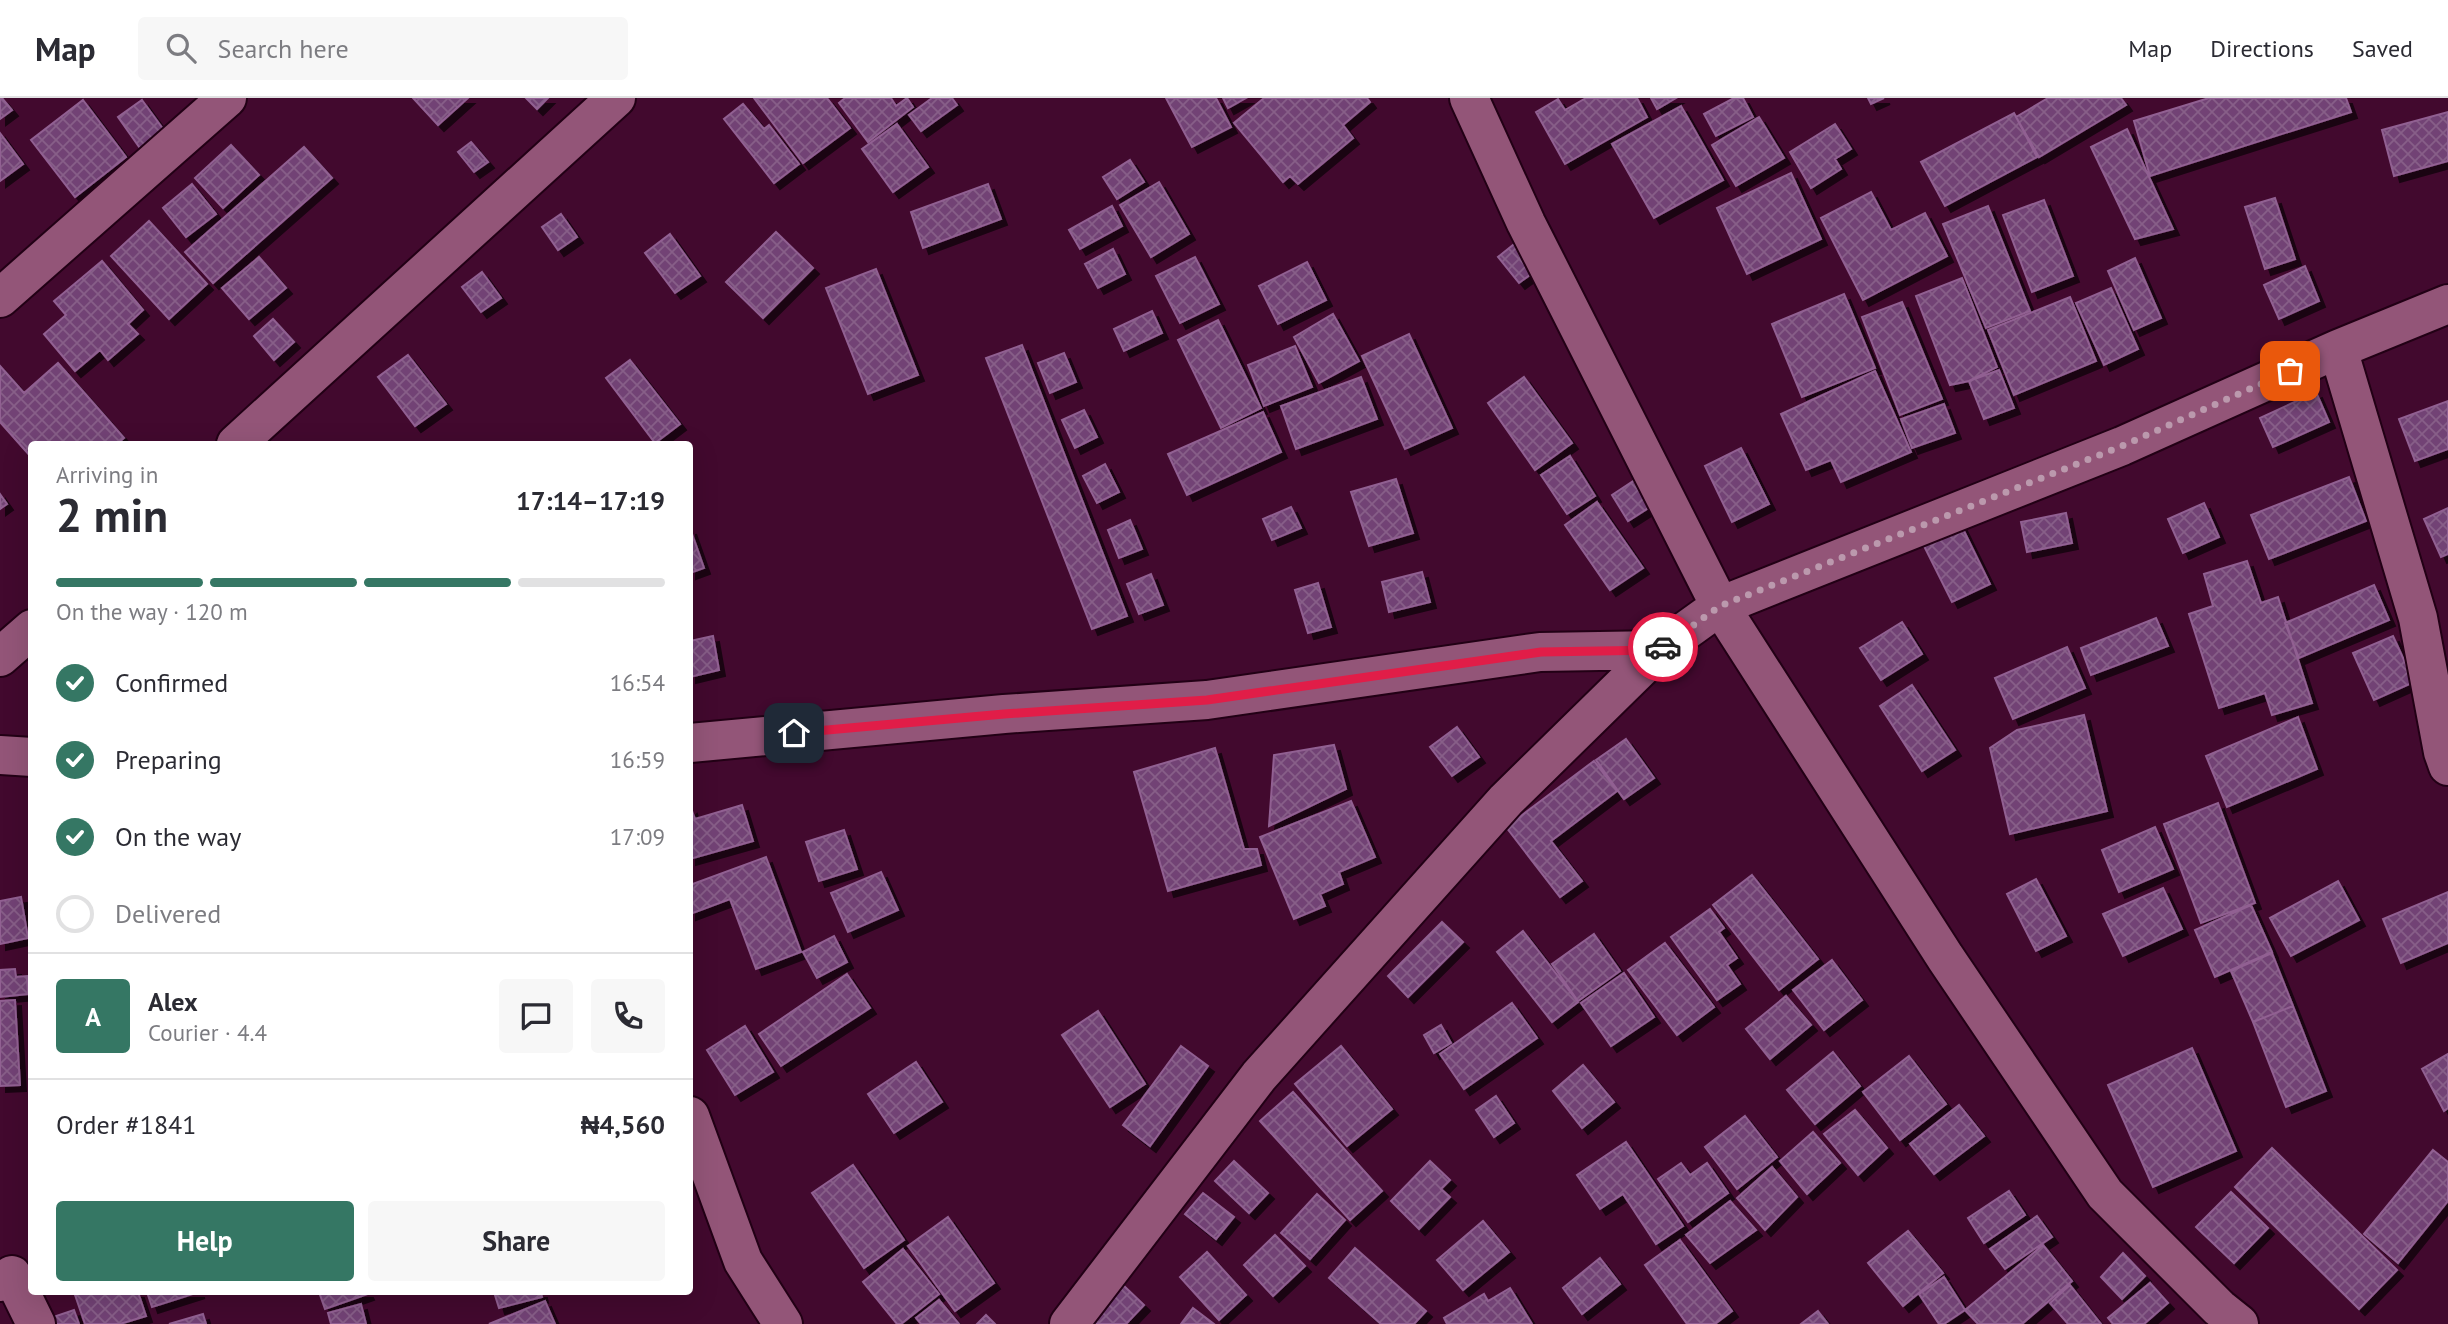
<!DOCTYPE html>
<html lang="en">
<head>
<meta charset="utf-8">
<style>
  body { margin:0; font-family:"PT Sans",sans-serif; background:#f7f7f7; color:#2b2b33; height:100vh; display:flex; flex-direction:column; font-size:26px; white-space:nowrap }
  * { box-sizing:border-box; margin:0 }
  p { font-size:23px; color:#7c7c81 }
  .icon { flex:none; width:38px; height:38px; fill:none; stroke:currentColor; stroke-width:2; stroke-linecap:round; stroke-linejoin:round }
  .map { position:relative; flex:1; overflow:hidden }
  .sheet { position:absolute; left:28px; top:343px; width:665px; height:854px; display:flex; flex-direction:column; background:#fff; border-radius:7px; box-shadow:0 7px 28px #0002 }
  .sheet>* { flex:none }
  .pin { position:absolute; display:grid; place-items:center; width:60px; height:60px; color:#fff; margin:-30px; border-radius:14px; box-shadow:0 4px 10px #0006 }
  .courier { position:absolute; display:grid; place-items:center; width:70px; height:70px; margin:-35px; border:5px solid #e11d48; border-radius:50%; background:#fff; color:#222; box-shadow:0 2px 9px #0007 }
  .summary em { font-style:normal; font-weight:800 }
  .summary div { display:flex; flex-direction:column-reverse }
  .summary { display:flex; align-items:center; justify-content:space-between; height:119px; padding:0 28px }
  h1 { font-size:46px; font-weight:800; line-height:52px }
  .bar { display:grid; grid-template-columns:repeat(4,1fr); gap:10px 7px; align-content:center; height:84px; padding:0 28px }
  .bar i { height:9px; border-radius:5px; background:#e1e1e2 }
  .bar .active { background:#357764 }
  .bar p { grid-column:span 4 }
  .line { display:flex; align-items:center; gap:18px; padding:0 28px; border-top:2px solid #e1e1e2 }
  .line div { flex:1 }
  .round { display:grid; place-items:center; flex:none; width:74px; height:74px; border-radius:7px; background:#f7f7f7 }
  ol { padding:0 28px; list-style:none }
  li { display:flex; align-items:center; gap:21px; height:77px }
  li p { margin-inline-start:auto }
  li .icon { padding:7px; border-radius:50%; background:#357764; color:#fff; stroke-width:4 }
  li:last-child { color:#7c7c81 }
  li i { width:38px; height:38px; border:4px solid #e1e1e2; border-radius:50% }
  .action { display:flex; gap:14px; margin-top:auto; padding:14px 28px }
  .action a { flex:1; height:80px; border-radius:7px; background:#357764; color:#fff; font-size:28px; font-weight:800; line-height:80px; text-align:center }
  .action a+a { background:#f7f7f7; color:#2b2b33 }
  header { display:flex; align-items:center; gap:42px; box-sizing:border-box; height:98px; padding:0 35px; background:#fff; border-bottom:2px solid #e1e1e2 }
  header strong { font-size:33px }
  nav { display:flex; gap:38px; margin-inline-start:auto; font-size:24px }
  .search { width:490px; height:63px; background:#f7f7f7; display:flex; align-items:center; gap:18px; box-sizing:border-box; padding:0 24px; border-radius:7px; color:#7c7c81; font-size:26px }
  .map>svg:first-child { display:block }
  .building { fill:url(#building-cross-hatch); stroke:#916092; stroke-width:2; filter:url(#shadow) }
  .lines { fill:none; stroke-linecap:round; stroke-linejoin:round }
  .minor-casing { stroke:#220015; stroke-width:42 }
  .minor { stroke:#935578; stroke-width:38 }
  .done { stroke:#bb99ad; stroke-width:7; stroke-dasharray:0 12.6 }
  .route { stroke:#e11d48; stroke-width:9 }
</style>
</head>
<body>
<header>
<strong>Map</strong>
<div class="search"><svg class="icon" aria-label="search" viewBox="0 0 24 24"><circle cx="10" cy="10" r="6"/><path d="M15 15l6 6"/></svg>Search here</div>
<nav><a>Map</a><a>Directions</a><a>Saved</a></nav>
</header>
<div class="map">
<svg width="2448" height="1226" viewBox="0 0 2448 1226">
  <defs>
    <pattern id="building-cross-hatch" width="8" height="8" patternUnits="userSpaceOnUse" patternTransform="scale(1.75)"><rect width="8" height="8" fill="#724374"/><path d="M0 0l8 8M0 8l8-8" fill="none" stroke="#875e88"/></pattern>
    <filter id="shadow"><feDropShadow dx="6" dy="6" stdDeviation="0" flood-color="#0009"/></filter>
  </defs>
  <rect width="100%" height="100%" fill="#42092e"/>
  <path class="building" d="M 0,0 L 2,0 L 12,12 L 0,21 Z
    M 413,0 L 468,0 L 438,27 Z
    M 526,0 L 548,0 L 537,11 Z
    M 754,0 L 827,0 L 850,30 L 803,65 Z
    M 845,0 L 891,0 L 896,8 L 907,0 L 913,9 L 868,44 L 839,5 Z
    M 932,0 L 952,0 L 957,7 L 921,33 L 909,17 Z
    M 1166,0 L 1216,0 L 1231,29 L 1192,49 Z
    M 1223,0 L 1246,0 L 1228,10 Z
    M 1264,0 L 1367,0 L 1370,4 L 1343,27 L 1353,40 L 1298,86 L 1290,78 L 1283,84 L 1234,25 Z
    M 1586,0 L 1637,0 L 1647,19 L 1565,66 L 1536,14 L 1558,1 L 1565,12 Z
    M 1651,0 L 1676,0 L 1657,11 Z
    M 1734,0 L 1743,0 L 1753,19 L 1716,38 L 1704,16 Z
    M 1868,0 L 1884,0 L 1871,6 Z
    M 2048,0 L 2121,0 L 2126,7 L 2039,59 L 2016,19 Z
    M 2209,0 L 2346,0 L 2351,14 L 2150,78 L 2134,23 Z
    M 83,2 L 126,59 L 75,99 L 31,42 Z
    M 142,2 L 166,35 L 142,53 L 118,19 Z
    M 743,6 L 764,31 L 769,27 L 799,66 L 774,85 L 724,21 Z
    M 1681,8 L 1723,82 L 1654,120 L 1612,46 Z
    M 2448,14 L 2448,63 L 2394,78 L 2382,32 Z
    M 2014,15 L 2037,59 L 1945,108 L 1921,64 Z
    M 1759,19 L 1784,60 L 1736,88 L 1712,47 Z
    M 897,26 L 928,69 L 893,94 L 862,51 Z
    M 1835,26 L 1851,51 L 1835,61 L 1841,71 L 1811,90 L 1790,54 Z
    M 2127,31 L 2173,131 L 2135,141 L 2091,49 Z
    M 0,35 L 23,66 L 0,83 Z
    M 471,44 L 488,64 L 474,74 L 458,54 Z
    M 231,47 L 259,77 L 223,110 L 195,80 Z
    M 304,49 L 332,80 L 213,185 L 185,154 Z
    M 1130,62 L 1144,84 L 1117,101 L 1103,79 Z
    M 1791,75 L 1821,141 L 1747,176 L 1717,110 Z
    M 1159,84 L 1189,136 L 1151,159 L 1120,107 Z
    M 192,86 L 216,116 L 186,139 L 163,110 Z
    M 988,86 L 1001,121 L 923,150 L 911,114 Z
    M 1871,94 L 1891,132 L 1925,115 L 1947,158 L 1863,202 L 1821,120 Z
    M 2275,100 L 2295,161 L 2265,171 L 2245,109 Z
    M 2044,102 L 2073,178 L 2032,194 L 2003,117 Z
    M 1112,108 L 1122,128 L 1080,151 L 1069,132 Z
    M 1988,108 L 2030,213 L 1986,230 L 1943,126 Z
    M 561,116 L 577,139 L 558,152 L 542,129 Z
    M 149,123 L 207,186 L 169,221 L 111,158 Z
    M 776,134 L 813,170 L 763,220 L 726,184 Z
    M 670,136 L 700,178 L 675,195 L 645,155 Z
    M 1523,139 L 1545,166 L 1519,185 L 1498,159 Z
    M 1113,151 L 1125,176 L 1098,190 L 1085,166 Z
    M 259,159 L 286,190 L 249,221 L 222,190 Z
    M 1195,159 L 1219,206 L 1180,225 L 1156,178 Z
    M 2135,160 L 2161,220 L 2134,232 L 2108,173 Z
    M 102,163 L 143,212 L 128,226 L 138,236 L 108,262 L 100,252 L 75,273 L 44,236 L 66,217 L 54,203 Z
    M 1307,164 L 1326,202 L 1278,226 L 1259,188 Z
    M 2305,168 L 2319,203 L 2279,221 L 2264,187 Z
    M 876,171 L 918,277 L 868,296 L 826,190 Z
    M 482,174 L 501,200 L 481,214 L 462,189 Z
    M 1962,180 L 1997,269 L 1969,283 L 1950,287 L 1916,198 Z
    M 2111,190 L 2138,251 L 2104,267 L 2076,205 Z
    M 1844,196 L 1875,270 L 1802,299 L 1772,226 Z
    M 2070,199 L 2096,263 L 2014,297 L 1988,232 Z
    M 1902,204 L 1942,301 L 1900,317 L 1862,219 Z
    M 1152,213 L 1162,235 L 1124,253 L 1114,231 Z
    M 1333,216 L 1359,263 L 1319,285 L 1294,239 Z
    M 273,221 L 294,244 L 274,262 L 254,238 Z
    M 1218,222 L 1261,310 L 1221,330 L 1178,242 Z
    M 1409,236 L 1452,330 L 1405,351 L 1362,258 Z
    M 1022,247 L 1127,518 L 1092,531 L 986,260 Z
    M 1295,248 L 1312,289 L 1264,308 L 1248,267 Z
    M 1064,255 L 1076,284 L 1050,295 L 1038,265 Z
    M 408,257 L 446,306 L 415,328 L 378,279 Z
    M 630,262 L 680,326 L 655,345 L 606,280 Z
    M 58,265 L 124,340 L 117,346 L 32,346 L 32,360 L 0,324 L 0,268 L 24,295 Z
    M 1999,272 L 2014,310 L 1984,321 L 1969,283 Z
    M 1875,273 L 1911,354 L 1841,384 L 1831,362 L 1806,372 L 1781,316 Z
    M 1361,279 L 1377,321 L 1296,351 L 1281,308 Z
    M 1524,279 L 1572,345 L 1535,372 L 1488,305 Z
    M 2316,294 L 2329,324 L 2273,349 L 2260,320 Z
    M 2448,303 L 2448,351 L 2415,363 L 2399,321 Z
    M 1944,306 L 1955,335 L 1912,350 L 1901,321 Z
    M 1084,312 L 1097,339 L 1075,350 L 1062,322 Z
    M 1263,314 L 1281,354 L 1187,397 L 1168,356 Z
    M 1741,350 L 1769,406 L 1732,424 L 1705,368 Z
    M 1570,358 L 1595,398 L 1567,416 L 1541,377 Z
    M 1105,366 L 1119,394 L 1097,405 L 1083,378 Z
    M 1644,376 L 1661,402 L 1628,423 L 1612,397 Z
    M 2349,379 L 2366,423 L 2269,461 L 2251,417 Z
    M 1396,381 L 1413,435 L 1369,448 L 1351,394 Z
    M 0,396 L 7,406 L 0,411 Z
    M 1597,404 L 1643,470 L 1610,492 L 1565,427 Z
    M 2204,405 L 2219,439 L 2183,455 L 2168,421 Z
    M 1291,409 L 1301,430 L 1272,442 L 1263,421 Z
    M 2448,410 L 2448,456 L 2441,459 L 2424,421 Z
    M 2066,415 L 2072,445 L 2027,454 L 2021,424 Z
    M 1130,422 L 1142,451 L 1119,460 L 1108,432 Z
    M 1961,427 L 1990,486 L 1952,504 L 1923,446 Z
    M 690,430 L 704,470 L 690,475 Z
    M 2247,463 L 2261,505 L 2278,499 L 2312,605 L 2272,617 L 2265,595 L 2219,610 L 2189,516 L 2213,508 L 2204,476 Z
    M 1422,474 L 1430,504 L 1389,514 L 1382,484 Z
    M 1151,476 L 1163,507 L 1139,516 L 1127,486 Z
    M 1318,485 L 1331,529 L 1308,535 L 1295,492 Z
    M 2374,487 L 2389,522 L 2299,560 L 2285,525 Z
    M 2156,520 L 2168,548 L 2091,577 L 2081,550 Z
    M 1902,524 L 1922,556 L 1881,582 L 1860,550 Z
    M 713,538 L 719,572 L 690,579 L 690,543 Z
    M 2393,538 L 2414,584 L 2374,602 L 2353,555 Z
    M 2067,549 L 2085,590 L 2013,621 L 1995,580 Z
    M 1912,587 L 1955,652 L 1922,673 L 1880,608 Z
    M 2084,617 L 2107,713 L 2010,736 L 1990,650 L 2017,632 Z
    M 2298,619 L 2317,671 L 2227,709 L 2206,658 Z
    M 1457,629 L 1479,659 L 1452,678 L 1430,649 Z
    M 1626,641 L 1654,680 L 1624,701 L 1596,662 Z
    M 1334,647 L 1346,691 L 1269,728 L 1274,657 Z
    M 1215,650 L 1244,751 L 1257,751 L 1261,767 L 1168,793 L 1134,674 Z
    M 1594,663 L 1617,693 L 1551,743 L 1582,783 L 1560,799 L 1506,729 Z
    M 1351,703 L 1375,759 L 1339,774 L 1343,786 L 1320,796 L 1325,808 L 1294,821 L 1260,739 Z
    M 2218,705 L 2255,805 L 2201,825 L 2164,726 Z
    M 742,707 L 753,743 L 690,761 L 690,711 L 691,710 L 695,721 Z
    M 2155,729 L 2173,771 L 2119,794 L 2102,752 Z
    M 844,732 L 857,771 L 819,783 L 806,744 Z
    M 766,759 L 801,854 L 756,871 L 730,801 L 690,816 L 690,787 Z
    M 881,774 L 898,812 L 848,834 L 831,795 Z
    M 1752,777 L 1818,861 L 1779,892 L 1713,807 Z
    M 2036,781 L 2066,838 L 2036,853 L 2007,796 Z
    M 2338,783 L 2359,822 L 2291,858 L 2270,820 Z
    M 2163,790 L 2182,831 L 2123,858 L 2103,816 Z
    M 2448,794 L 2448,845 L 2401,865 L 2383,821 Z
    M 21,799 L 28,840 L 0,846 L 0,803 Z
    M 2251,807 L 2272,854 L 2215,879 L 2195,832 Z
    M 1710,811 L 1724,830 L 1719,834 L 1737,860 L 1727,867 L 1740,886 L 1717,902 L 1671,839 Z
    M 1442,824 L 1463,844 L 1408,899 L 1388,878 Z
    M 1523,833 L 1578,904 L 1552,924 L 1497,854 Z
    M 1594,836 L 1620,873 L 1578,903 L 1552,866 Z
    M 834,838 L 847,864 L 817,880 L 803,854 Z
    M 1665,845 L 1714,909 L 1677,937 L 1628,872 Z
    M 2272,855 L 2293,908 L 2253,924 L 2231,873 Z
    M 1832,862 L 1862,902 L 1824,932 L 1793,892 Z
    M 15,871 L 16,879 L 27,878 L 28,896 L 0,899 L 0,872 Z
    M 1624,875 L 1654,919 L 1611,948 L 1581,905 Z
    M 847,876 L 870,910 L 781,968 L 759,936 Z
    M 1786,898 L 1811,927 L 1770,961 L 1746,931 Z
    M 15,902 L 20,987 L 0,988 L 0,903 Z
    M 1512,905 L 1537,940 L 1464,991 L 1440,956 Z
    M 2293,908 L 2326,993 L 2286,1009 L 2253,924 Z
    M 1098,913 L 1145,986 L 1110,1009 L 1062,937 Z
    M 1441,927 L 1451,945 L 1434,955 L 1424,937 Z
    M 745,928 L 773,974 L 735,997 L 707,952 Z
    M 1181,948 L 1208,968 L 1150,1048 L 1123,1027 Z
    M 1341,948 L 1392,1011 L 1347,1048 L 1295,986 Z
    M 2192,950 L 2236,1053 L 2153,1089 L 2108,987 Z
    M 1833,954 L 1860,988 L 1815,1026 L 1787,992 Z
    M 2448,956 L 2448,1010 L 2444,1013 L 2422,971 Z
    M 1909,958 L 1946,1006 L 1900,1042 L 1863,994 Z
    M 916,964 L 942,1004 L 894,1035 L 868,996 Z
    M 1583,967 L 1614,1004 L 1582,1030 L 1553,993 Z
    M 1293,994 L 1382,1093 L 1350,1122 L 1260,1023 Z
    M 1496,998 L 1514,1025 L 1494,1039 L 1476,1012 Z
    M 1959,1007 L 1984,1038 L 1934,1076 L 1910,1046 Z
    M 1855,1012 L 1887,1050 L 1858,1077 L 1824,1036 Z
    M 1745,1018 L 1777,1059 L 1737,1091 L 1705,1049 Z
    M 1813,1034 L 1840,1065 L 1807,1096 L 1780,1063 Z
    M 1626,1044 L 1683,1128 L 1656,1146 L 1623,1096 L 1600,1111 L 1577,1077 Z
    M 2272,1050 L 2397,1172 L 2359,1211 L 2235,1089 Z
    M 2433,1052 L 2448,1064 L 2448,1103 L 2398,1165 L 2364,1136 Z
    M 1234,1063 L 1268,1095 L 1249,1115 L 1215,1083 Z
    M 1430,1063 L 1450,1082 L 1441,1091 L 1450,1099 L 1419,1131 L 1391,1103 Z
    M 1681,1065 L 1690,1077 L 1707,1065 L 1728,1095 L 1688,1124 L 1658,1081 Z
    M 853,1067 L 904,1142 L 864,1170 L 812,1095 Z
    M 1772,1069 L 1797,1099 L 1765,1132 L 1737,1100 Z
    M 2009,1093 L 2025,1117 L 1984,1145 L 1968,1120 Z
    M 2231,1094 L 2268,1130 L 2234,1165 L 2196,1129 Z
    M 1203,1095 L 1234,1119 L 1216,1141 L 1185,1116 Z
    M 1317,1096 L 1345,1122 L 1310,1161 L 1281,1135 Z
    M 1730,1103 L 1756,1132 L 1710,1165 L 1686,1137 Z
    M 2037,1118 L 2052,1139 L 2005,1171 L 1990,1151 Z
    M 948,1119 L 994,1185 L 955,1213 L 908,1148 Z
    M 1483,1123 L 1509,1154 L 1463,1192 L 1437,1162 Z
    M 1908,1133 L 1943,1175 L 1903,1208 L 1868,1165 Z
    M 1275,1137 L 1305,1168 L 1273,1198 L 1244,1167 Z
    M 1680,1142 L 1732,1213 L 1715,1226 L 1687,1226 L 1645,1167 Z
    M 2043,1147 L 2072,1183 L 2022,1226 L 1978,1226 L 1965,1212 Z
    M 1355,1150 L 1426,1213 L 1414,1226 L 1381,1226 L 1329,1180 Z
    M 903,1151 L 939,1196 L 901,1226 L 897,1226 L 863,1184 Z
    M 1207,1154 L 1246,1197 L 1219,1222 L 1180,1179 Z
    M 2123,1155 L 2145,1178 L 2122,1201 L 2101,1179 Z
    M 1600,1160 L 1620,1186 L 1582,1216 L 1563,1190 Z
    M 1944,1179 L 1965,1212 L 1944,1226 L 1939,1226 L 1919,1196 Z
    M 2150,1185 L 2168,1205 L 2144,1226 L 2113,1226 L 2108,1220 Z
    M 1123,1187 L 1144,1207 L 1126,1226 L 1089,1226 Z
    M 2070,1187 L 2101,1226 L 2068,1226 L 2050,1205 Z
    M 1510,1190 L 1532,1226 L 1447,1226 L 1444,1220 L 1484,1196 L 1488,1203 Z
    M 85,1194 L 138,1194 L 146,1218 L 120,1226 L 85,1226 L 75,1197 Z
    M 147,1194 L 199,1194 L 152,1209 Z
    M 319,1194 L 367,1194 L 368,1196 L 325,1211 Z
    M 494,1194 L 541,1194 L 542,1199 L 499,1210 Z
    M 939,1202 L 959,1226 L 921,1226 L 916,1220 Z
    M 545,1203 L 555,1226 L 489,1226 Z
    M 361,1206 L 366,1226 L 331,1226 L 328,1215 Z
    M 1193,1210 L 1214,1226 L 1181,1226 Z
    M 74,1212 L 79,1226 L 56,1226 L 53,1219 Z
    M 1818,1213 L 1828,1226 L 1801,1226 Z
    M 203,1216 L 206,1226 L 169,1226 Z
    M 986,1217 L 995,1226 L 977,1226 Z"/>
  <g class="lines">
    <defs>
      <path id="minor" d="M 1469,0 L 1526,125 L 1720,508 L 1945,859 L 2105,1096 L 2219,1210 L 2239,1226
        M 0,200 L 227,0
        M 2338,251 L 2418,520 L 2443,654 L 2448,668
        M 236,346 L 616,0
        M 0,559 L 32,531
        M 690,645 L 1004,616 L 1207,602 L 1540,554 L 1659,552
        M 0,657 L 32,659
        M 690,1018 L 743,1163 L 783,1226
        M 0,1184 L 12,1177 L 36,1226
        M 1069,1226 L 1259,978 L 1506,702 L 1659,552 L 1720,508 L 2122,348 L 2338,251 L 2448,206"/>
    </defs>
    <use href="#minor" class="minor-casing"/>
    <use href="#minor" class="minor"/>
  </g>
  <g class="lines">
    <path class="done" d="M 1663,549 L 1720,508 L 2122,348 L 2290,273"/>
    <path class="route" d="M 794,635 L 1004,616 L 1207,602 L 1541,554 L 1659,552 L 1663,549"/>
  </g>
</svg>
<div class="pin" style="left:2290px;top:273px;background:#ea580c"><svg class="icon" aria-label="bag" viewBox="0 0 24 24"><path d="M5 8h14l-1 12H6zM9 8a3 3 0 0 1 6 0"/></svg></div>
<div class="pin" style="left:794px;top:635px;background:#1f2937"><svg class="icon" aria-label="home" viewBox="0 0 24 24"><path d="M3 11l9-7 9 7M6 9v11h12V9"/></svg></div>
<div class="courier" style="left:1663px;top:549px"><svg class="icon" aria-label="car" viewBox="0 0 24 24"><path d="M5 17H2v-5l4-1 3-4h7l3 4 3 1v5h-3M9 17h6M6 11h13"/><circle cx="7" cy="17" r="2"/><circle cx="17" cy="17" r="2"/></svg></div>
<section class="sheet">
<div class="summary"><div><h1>2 min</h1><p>Arriving in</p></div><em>17:14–17:19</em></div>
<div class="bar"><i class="active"></i><i class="active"></i><i class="active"></i><i></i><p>On the way · 120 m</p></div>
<ol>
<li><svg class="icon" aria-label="check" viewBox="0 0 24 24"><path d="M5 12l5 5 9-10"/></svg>Confirmed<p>16:54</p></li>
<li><svg class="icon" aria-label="check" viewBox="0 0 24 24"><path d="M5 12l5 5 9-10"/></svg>Preparing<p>16:59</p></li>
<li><svg class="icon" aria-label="check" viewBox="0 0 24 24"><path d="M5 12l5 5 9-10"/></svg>On the way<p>17:09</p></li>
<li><i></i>Delivered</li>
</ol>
<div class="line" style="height:126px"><b class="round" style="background:#357764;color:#fff">A</b><div><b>Alex</b><p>Courier · 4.4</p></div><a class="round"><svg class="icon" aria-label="chat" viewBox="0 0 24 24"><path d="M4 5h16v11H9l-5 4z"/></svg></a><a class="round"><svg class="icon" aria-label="phone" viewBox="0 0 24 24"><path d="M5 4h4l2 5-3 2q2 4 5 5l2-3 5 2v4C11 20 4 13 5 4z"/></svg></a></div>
<div class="line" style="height:91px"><div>Order #1841</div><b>₦4,560</b></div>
<div class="action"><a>Help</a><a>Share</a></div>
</section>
</div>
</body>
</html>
